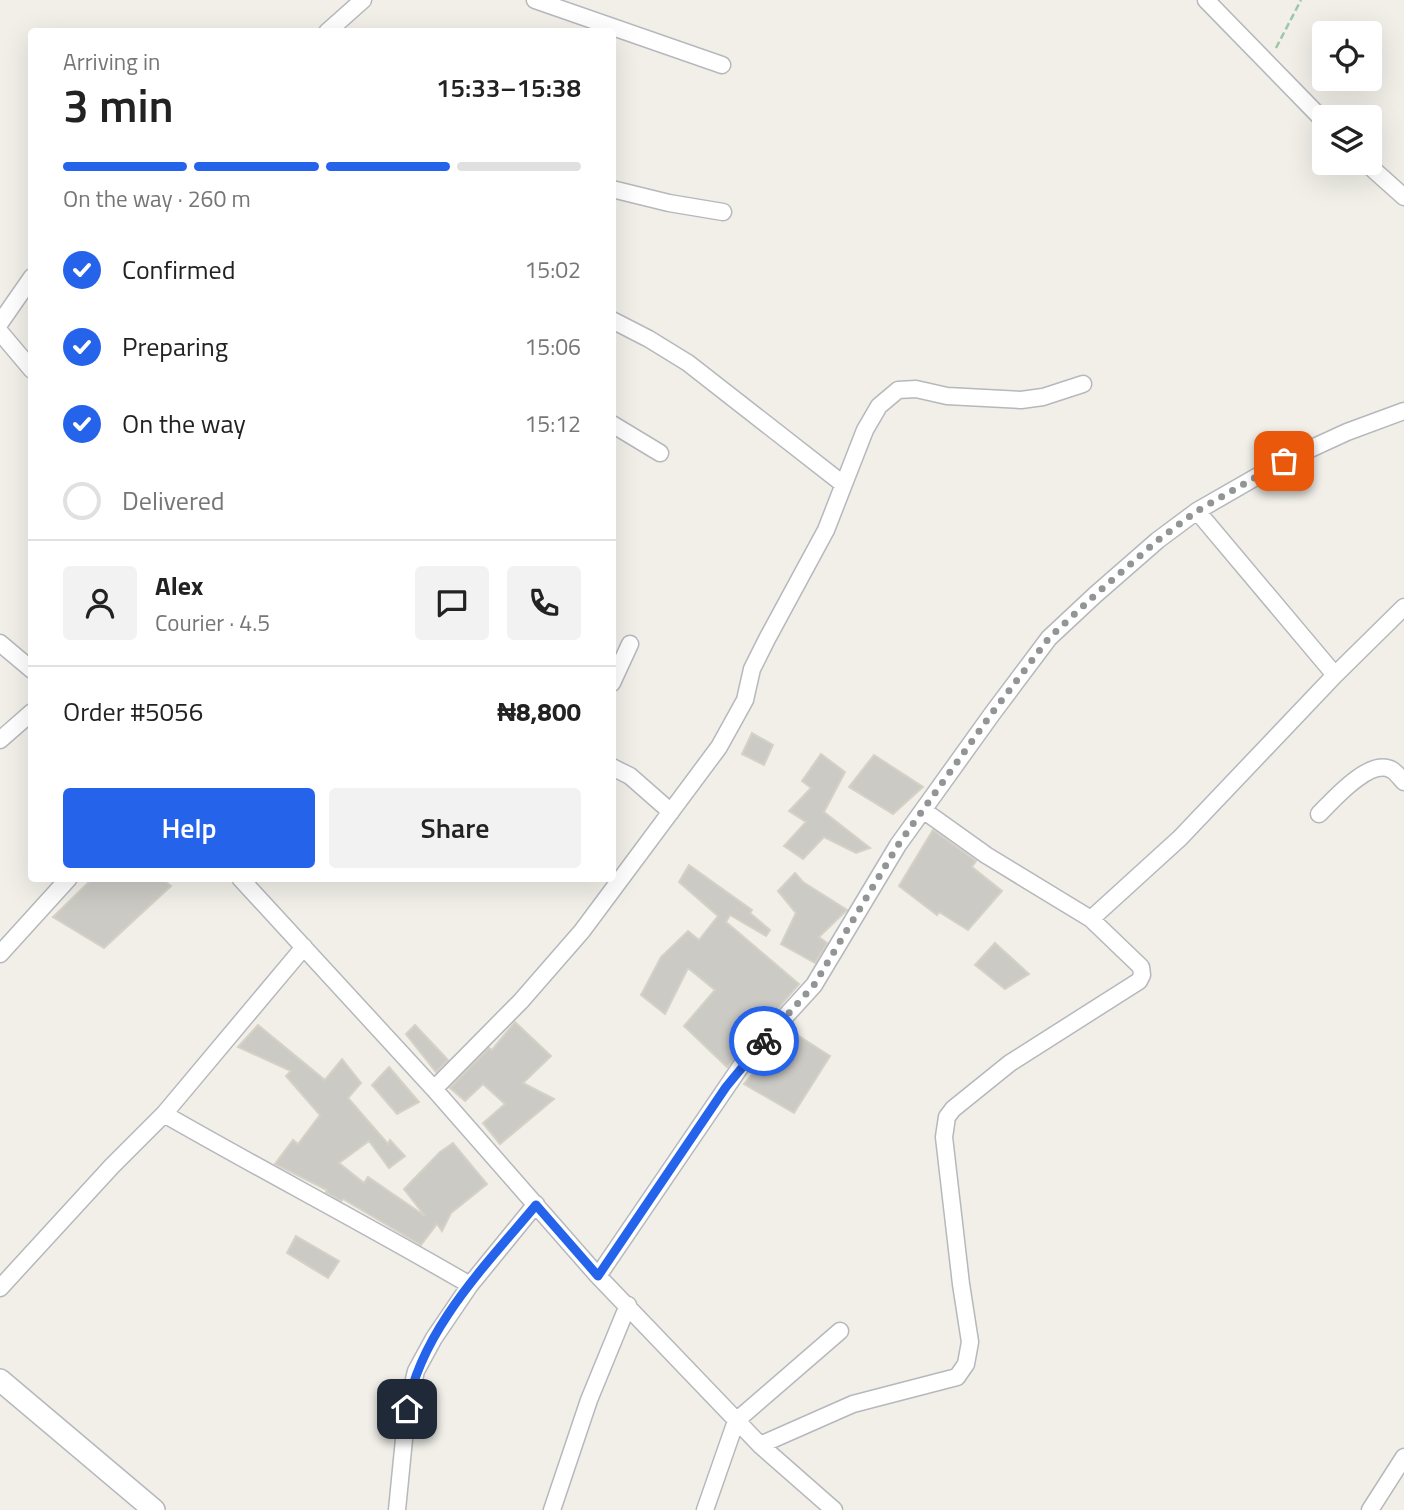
<!DOCTYPE html>
<html lang="en">
<head>
<meta charset="utf-8">
<style>
  body { margin:0; font-family:"Titillium Web",sans-serif; background:#f2f2f2; color:#222; height:100vh; display:flex; flex-direction:column; font-size:26px; white-space:nowrap }
  * { box-sizing:border-box; margin:0 }
  p { font-size:23px; color:#767676 }
  .icon { flex:none; width:38px; height:38px; fill:none; stroke:currentColor; stroke-width:2; stroke-linecap:round; stroke-linejoin:round }
  .map { position:relative; flex:1; overflow:hidden }
  .drawer { position:absolute; left:28px; top:28px; width:588px; height:854px; display:flex; flex-direction:column; background:#fff; border-radius:7px; box-shadow:0 7px 28px #0002 }
  .drawer>* { flex:none }
  .controls { position:absolute; left:1312px; top:21px; display:grid; gap:14px }
  .controls a { display:grid; place-items:center; width:70px; height:70px; border-radius:7px; background:#fff; box-shadow:0 7px 28px #0002; font-size:35px }
  .pin { position:absolute; display:grid; place-items:center; width:60px; height:60px; color:#fff; margin:-30px; border-radius:14px; box-shadow:0 4px 10px #0006 }
  .courier { position:absolute; display:grid; place-items:center; width:70px; height:70px; margin:-35px; border:5px solid #2563eb; border-radius:50%; background:#fff; color:#222; box-shadow:0 2px 9px #0007 }
  .headline em { font-style:normal; font-weight:600 }
  .headline div { display:flex; flex-direction:column-reverse }
  .headline { display:flex; align-items:center; justify-content:space-between; height:119px; padding:0 35px }
  h1 { font-size:46px; font-weight:600; line-height:52px }
  .bar { display:grid; grid-template-columns:repeat(4,1fr); gap:10px 7px; align-content:center; height:84px; padding:0 35px }
  .bar i { height:9px; border-radius:5px; background:#e0e0e0 }
  .bar .on { background:#2563eb }
  .bar p { grid-column:span 4 }
  .line { display:flex; align-items:center; gap:18px; padding:0 35px; border-top:2px solid #e0e0e0 }
  .line div { flex:1 }
  .round { display:grid; place-items:center; flex:none; width:74px; height:74px; border-radius:7px; background:#f2f2f2 }
  ol { padding:0 35px; list-style:none }
  li { display:flex; align-items:center; gap:21px; height:77px }
  li p { margin-inline-start:auto }
  li .icon { padding:7px; border-radius:50%; background:#2563eb; color:#fff; stroke-width:4 }
  li:last-child { color:#767676 }
  li i { width:38px; height:38px; border:4px solid #e0e0e0; border-radius:50% }
  .button { display:flex; gap:14px; margin-top:auto; padding:14px 35px }
  .button a { flex:1; height:80px; border-radius:7px; background:#2563eb; color:#fff; font-size:28px; font-weight:600; line-height:80px; text-align:center }
  .button a+a { background:#f2f2f2; color:#222 }
  .map>svg:first-child { display:block }
  .building { fill:#cccac5; stroke:#d6d1c6; stroke-width:2 }
  .lines { fill:none; stroke-linecap:round; stroke-linejoin:round }
  .minor-casing { stroke:#b5b8bc; stroke-width:19 }
  .tertiary-casing { stroke:#b5b8bc; stroke-width:24 }
  .path { stroke:#9cc7a9; stroke-width:2.5; stroke-dasharray:7 3.5; stroke-linecap:butt }
  .minor { stroke:#fff; stroke-width:16 }
  .tertiary { stroke:#fff; stroke-width:21 }
  .done { stroke:#929495; stroke-width:7; stroke-dasharray:0 12.6 }
  .route { stroke:#2563eb; stroke-width:9 }
</style>
</head>
<body>
<div class="map">
<svg width="1404" height="1510" viewBox="0 0 1404 1510">
  <rect width="100%" height="100%" fill="#f1efe8"/>
  <path class="building" d="M 752,733 L 773,745 L 764,765 L 742,754 Z
    M 821,754 L 845,772 L 824,812 L 870,848 L 856,853 L 824,837 L 803,859 L 784,846 L 806,822 L 789,811 L 811,788 L 802,781 Z
    M 874,755 L 923,787 L 893,814 L 849,787 Z
    M 933,830 L 976,861 L 972,867 L 1002,891 L 968,930 L 939,912 L 937,915 L 899,886 Z
    M 689,865 L 752,910 L 750,913 L 770,930 L 766,936 L 730,915 L 726,922 L 799,984 L 727,1067 L 684,1026 L 715,990 L 688,968 L 665,1014 L 641,995 L 661,957 L 688,931 L 699,940 L 718,916 L 679,882 Z
    M 795,873 L 803,882 L 847,910 L 819,937 L 827,943 L 815,963 L 781,944 L 796,913 L 778,891 Z
    M 93,878 L 161,878 L 171,886 L 104,948 L 53,917 Z
    M 995,943 L 1029,974 L 1005,989 L 975,965 Z
    M 515,1022 L 551,1056 L 523,1083 L 554,1099 L 500,1144 L 483,1123 L 505,1104 L 483,1084 L 465,1101 L 450,1088 L 489,1048 L 492,1050 Z
    M 258,1025 L 325,1080 L 342,1059 L 361,1083 L 348,1098 L 388,1144 L 390,1140 L 405,1156 L 389,1168 L 369,1141 L 339,1163 L 364,1183 L 368,1177 L 425,1216 L 404,1189 L 440,1152 L 453,1143 L 487,1184 L 451,1213 L 442,1231 L 437,1224 L 421,1245 L 343,1199 L 341,1201 L 326,1192 L 327,1190 L 275,1164 L 293,1140 L 298,1144 L 320,1115 L 286,1076 L 291,1071 L 238,1047 Z
    M 415,1025 L 448,1060 L 436,1072 L 406,1034 Z
    M 791,1031 L 830,1056 L 794,1113 L 744,1084 L 766,1058 L 770,1061 Z
    M 389,1067 L 419,1102 L 397,1114 L 372,1085 Z
    M 296,1236 L 339,1261 L 328,1278 L 287,1253 Z"/>
  <g class="lines">
    <defs>
      <path id="minor" d="M 535,0 L 722,65
        M 1206,0 L 1325,122
        M 327,32 L 363,0
        M 1366,163 L 1404,197
        M 612,189 L 669,203 L 723,212
        M 612,320 L 649,339 L 688,363 L 843,484
        M 0,323 L 32,277
        M 0,332 L 32,370
        M 612,424 L 660,453
        M 1197,511 L 1335,675
        M 0,643 L 32,670
        M 612,683 L 630,644
        M 0,740 L 32,712
        M 612,767 L 630,776 L 671,812
        M 1319,814 C 1333,800 1370,757 1392,770 C 1396,772 1400,778 1404,782
        M 240,878 L 434,1089 L 598,1276 L 760,1445 L 834,1510
        M 1091,919 L 1180,838 L 1335,675 L 1404,607
        M 0,954 L 69,878
        M 434,1089 L 521,1001 L 582,931 L 719,747 L 745,700 L 752,669 L 767,639 L 826,530 L 865,430 L 879,406 L 898,390 L 916,389 L 947,396 L 1021,400 L 1043,397 L 1083,384
        M 164,1114 C 265,1172 369,1226 470,1285
        M 598,1276 L 743,1063 L 814,985 L 898,845 L 992,714 L 1049,638 L 1095,595 L 1158,540 L 1197,511 L 1284,461 L 1347,432 L 1404,411
        M 0,1288 L 112,1166 L 164,1114 L 304,947
        M 760,1445 L 853,1404 L 957,1377 L 966,1364 L 970,1342 L 961,1284 L 944,1137 L 947,1117 L 953,1109 L 1010,1063 L 1139,981 L 1142,975 L 1141,967 L 1091,919 L 986,855 L 923,810
        M 397,1510 L 407,1409 L 416,1371 L 434,1338 L 470,1285 L 536,1204
        M 552,1510 L 589,1400 L 628,1305
        M 705,1510 L 736,1421 L 840,1331
        M 1370,1510 L 1404,1457"/>
      <path id="tertiary" d="M 0,1380 L 154,1510"/>
    </defs>
    <use href="#minor" class="minor-casing"/>
    <use href="#tertiary" class="tertiary-casing"/>
    <path class="path" d="M 1276,48 L 1301,0"/>
    <use href="#minor" class="minor"/>
    <use href="#tertiary" class="tertiary"/>
  </g>
  <g class="lines">
    <path class="done" d="M 764,1041 L 814,985 L 898,845 L 992,713 L 1049,638 L 1095,595 L 1158,540 L 1197,511 L 1284,461"/>
    <path class="route" d="M 407,1409 C 421,1330 486,1265 536,1205 L 598,1276 L 726,1087 L 764,1041"/>
  </g>
</svg>
<div class="controls">
<a><svg class="icon" aria-label="locate" viewBox="0 0 24 24"><circle cx="12" cy="12" r="6"/><path d="M12 2v4M12 18v4M2 12h4M18 12h4"/></svg></a>
<a><svg class="icon" aria-label="layers" viewBox="0 0 24 24"><path d="M12 4l9 5-9 5-9-5zM3 14l9 5 9-5"/></svg></a>
</div>
<div class="pin" style="left:1284px;top:461px;background:#ea580c"><svg class="icon" aria-label="bag" viewBox="0 0 24 24"><path d="M5 8h14l-1 12H6zM9 8a3 3 0 0 1 6 0"/></svg></div>
<div class="pin" style="left:407px;top:1409px;background:#1f2937"><svg class="icon" aria-label="home" viewBox="0 0 24 24"><path d="M3 11l9-7 9 7M6 9v11h12V9"/></svg></div>
<div class="courier" style="left:764px;top:1041px"><svg class="icon" aria-label="bike" viewBox="0 0 24 24"><circle cx="6" cy="16" r="4"/><circle cx="18" cy="16" r="4"/><path d="M6 16l4-8h5l3 8M10 8l3 8H6M13 5h3"/></svg></div>
<section class="drawer">
<div class="headline"><div><h1>3 min</h1><p>Arriving in</p></div><em>15:33–15:38</em></div>
<div class="bar"><i class="on"></i><i class="on"></i><i class="on"></i><i></i><p>On the way · 260 m</p></div>
<ol>
<li><svg class="icon" aria-label="check" viewBox="0 0 24 24"><path d="M5 12l5 5 9-10"/></svg>Confirmed<p>15:02</p></li>
<li><svg class="icon" aria-label="check" viewBox="0 0 24 24"><path d="M5 12l5 5 9-10"/></svg>Preparing<p>15:06</p></li>
<li><svg class="icon" aria-label="check" viewBox="0 0 24 24"><path d="M5 12l5 5 9-10"/></svg>On the way<p>15:12</p></li>
<li><i></i>Delivered</li>
</ol>
<div class="line" style="height:126px"><a class="round"><svg class="icon" aria-label="person" viewBox="0 0 24 24"><circle cx="12" cy="8" r="4"/><path d="M4 21q1-7 8-7t8 7"/></svg></a><div><b>Alex</b><p>Courier · 4.5</p></div><a class="round"><svg class="icon" aria-label="chat" viewBox="0 0 24 24"><path d="M4 5h16v11H9l-5 4z"/></svg></a><a class="round"><svg class="icon" aria-label="phone" viewBox="0 0 24 24"><path d="M5 4h4l2 5-3 2q2 4 5 5l2-3 5 2v4C11 20 4 13 5 4z"/></svg></a></div>
<div class="line" style="height:91px"><div>Order #5056</div><b>₦8,800</b></div>
<div class="button"><a>Help</a><a>Share</a></div>
</section>
</div>
</body>
</html>
